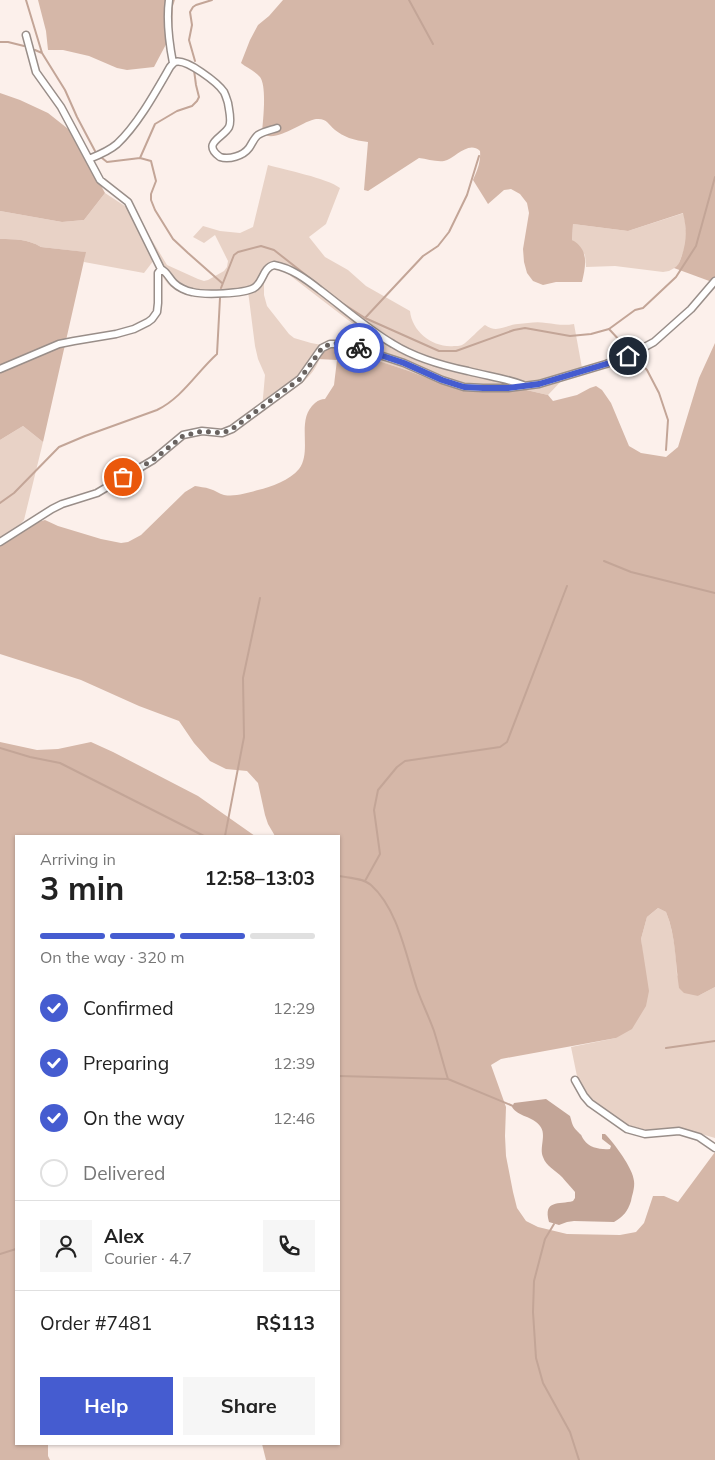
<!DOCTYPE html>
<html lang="en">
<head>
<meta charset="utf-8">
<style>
  body { margin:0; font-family:Mulish,sans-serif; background:#f6f6f6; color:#222; height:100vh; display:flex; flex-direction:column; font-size:19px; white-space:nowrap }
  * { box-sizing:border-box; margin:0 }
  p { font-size:16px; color:#767676 }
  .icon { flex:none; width:28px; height:28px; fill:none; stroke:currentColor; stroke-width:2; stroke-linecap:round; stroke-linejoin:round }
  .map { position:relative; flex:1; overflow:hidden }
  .sheet { position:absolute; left:15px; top:835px; width:325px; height:610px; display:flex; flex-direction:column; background:#fff; border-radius:0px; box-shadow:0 1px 4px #0004 }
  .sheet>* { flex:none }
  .pin { position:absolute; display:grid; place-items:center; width:42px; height:42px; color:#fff; margin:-21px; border:2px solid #fff; border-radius:50%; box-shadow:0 1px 5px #0007 }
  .courier { position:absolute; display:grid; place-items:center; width:50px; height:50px; margin:-25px; border:4px solid #455cd0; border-radius:50%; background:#fff; color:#222; box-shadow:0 1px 6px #0007 }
  .summary em { font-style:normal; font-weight:700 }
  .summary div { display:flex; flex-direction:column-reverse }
  .summary { display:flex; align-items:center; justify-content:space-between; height:85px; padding:0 25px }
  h1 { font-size:32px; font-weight:700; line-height:38px }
  .bar { display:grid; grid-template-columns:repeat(4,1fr); gap:8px 5px; align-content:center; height:60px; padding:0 25px }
  .bar i { height:6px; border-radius:4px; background:#e0e0e0 }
  .bar .on { background:#455cd0 }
  .bar p { grid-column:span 4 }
  .line { display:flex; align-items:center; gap:12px; padding:0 25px; border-top:1px solid #e0e0e0 }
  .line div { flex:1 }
  .round { display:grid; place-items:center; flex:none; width:52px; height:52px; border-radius:0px; background:#f6f6f6 }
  ol { padding:0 25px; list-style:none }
  li { display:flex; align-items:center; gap:15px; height:55px }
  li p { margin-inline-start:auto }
  li .icon { padding:5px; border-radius:50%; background:#455cd0; color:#fff; stroke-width:4 }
  li:last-child { color:#767676 }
  li i { width:28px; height:28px; border:2px solid #e0e0e0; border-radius:50% }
  .cta { display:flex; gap:10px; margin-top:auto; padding:10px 25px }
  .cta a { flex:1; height:58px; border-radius:0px; background:#455cd0; color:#fff; font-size:20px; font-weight:700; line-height:58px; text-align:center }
  .cta a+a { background:#f6f6f6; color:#222 }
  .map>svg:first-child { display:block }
  .green { fill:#e8d2c6 }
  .forest { fill:#d5b7a8 }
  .water { fill:#c3a597 }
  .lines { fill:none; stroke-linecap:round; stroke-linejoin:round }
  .stream { stroke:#c3a597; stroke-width:2 }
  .street-casing { stroke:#998e89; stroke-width:9 }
  .street { stroke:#fff; stroke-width:6 }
  .done { stroke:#68625f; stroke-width:5; stroke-dasharray:0 9 }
  .route { stroke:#455cd0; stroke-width:6 }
</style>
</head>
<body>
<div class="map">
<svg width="715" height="1460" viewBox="0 0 715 1460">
  <rect width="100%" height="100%" fill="#fcf0eb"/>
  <path class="green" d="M 268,165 C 285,170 327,178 340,188 L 326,224 L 309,237 L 325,257 L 348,270 L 366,286 L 410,311 C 412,332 433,348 454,346 C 455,346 461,346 462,345 C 467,343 479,329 485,325 C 497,334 505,325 518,324 C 528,323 537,321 546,323 C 556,324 563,326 574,324 L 582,368 L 565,377 L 548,395 L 501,384 L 462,386 L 443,384 L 409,371 L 352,353 L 361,330 L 279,267 L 273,266 L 264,279 L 264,295 L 267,306 L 289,334 L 294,338 L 311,343 L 322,345 C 321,379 287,393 262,409 L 265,375 L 258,359 L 255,346 L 248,291 C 225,294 185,303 168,284 C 162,277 158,268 154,260 L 144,273 L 84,262 L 85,252 L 41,247 C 28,239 15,239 0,239 L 0,211 L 62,222 L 84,220 L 105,193 L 131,210 L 144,227 L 167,265 L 198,279 L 204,281 L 208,280 L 224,271 L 227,267 L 228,261 L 215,235 L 204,243 L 193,237 L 203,226 L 220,231 L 240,233 L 253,227 Z
    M 684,213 L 687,239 L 685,247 L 678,266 L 669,271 L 663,272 L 615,266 L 586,267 L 585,255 L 572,240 L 573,224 L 628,231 Z
    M 23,426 L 43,442 L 24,520 L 0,546 L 0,440 Z
    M 658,908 L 666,912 C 674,932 676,954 677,975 L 698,996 L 715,987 L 715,1138 L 691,1131 L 674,1128 L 646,1130 L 627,1125 L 604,1110 L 588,1098 L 579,1086 L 571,1047 L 616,1038 L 643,958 L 641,939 L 647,917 Z"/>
  <path class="forest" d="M 38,0 L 175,0 L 173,6 L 172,33 L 154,67 L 127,70 L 117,68 L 89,56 L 63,50 L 48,50 L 46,31 Z
    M 283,0 L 715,0 L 715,277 L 712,282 L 674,268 C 679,265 679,263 681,258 C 687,241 687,230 683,213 L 628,231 L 573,224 L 572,240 C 589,249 586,265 582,282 L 556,282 L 543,285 L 533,281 L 527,273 L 524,262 L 523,249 L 529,213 L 527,203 L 520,194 L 511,189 L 504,190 L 488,204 L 473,180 C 477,171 481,162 480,151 C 468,140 455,159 444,161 C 436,162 427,159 419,158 L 368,191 L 364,190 L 368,142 C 361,141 355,140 349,138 C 344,136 339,133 335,130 C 328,124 327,118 316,119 C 302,121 272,146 262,132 C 263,121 267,86 260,77 C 255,71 247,68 241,63 L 250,40 L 258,25 L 269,16 Z
    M 0,93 L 20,100 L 48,113 L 72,132 L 105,193 L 84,220 L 62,222 L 0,211 Z
    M 0,239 C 15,239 28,239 41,247 L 86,252 L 43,442 L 23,426 L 0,440 Z
    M 715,343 L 715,987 L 698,996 L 684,993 L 679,988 C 675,962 676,936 666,912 L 658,908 L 647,917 L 641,939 L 649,991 L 646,1006 L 632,1029 L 616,1038 L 501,1059 L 491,1065 L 506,1107 L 505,1136 L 506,1156 L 513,1192 L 517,1208 L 526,1221 L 538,1227 L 567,1234 L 620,1235 L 636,1232 L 644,1223 L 653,1196 L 664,1196 L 678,1202 L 715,1152 L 715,1460 L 266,1460 L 262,1444 L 339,1444 L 339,836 L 275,836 L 268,824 L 265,815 L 258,783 L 247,771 L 226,769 L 210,761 L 194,743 L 179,721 L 139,706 L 81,680 L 0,654 L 0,546 L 17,528 L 45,520 L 58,526 L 101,539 L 121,543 L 128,542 L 141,535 L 185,492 L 195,486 C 199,487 205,487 210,489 C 215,490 219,494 224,495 C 235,497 248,493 258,490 C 271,487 290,480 299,469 C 313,450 295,420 315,403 C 319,400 321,399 325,399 L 334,385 L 337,360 L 318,359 L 325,349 L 332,347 L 345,350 L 409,371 L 443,384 L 462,386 L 501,384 L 548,395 L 553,401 L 577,395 L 590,388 L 596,386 L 602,390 L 611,403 L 629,446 L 641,453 L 666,457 L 678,447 L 699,378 Z
    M 0,742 L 37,750 L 58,749 L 91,742 L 113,752 L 198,796 L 255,836 L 16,836 L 16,1444 L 48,1444 L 48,1456 L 50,1460 L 0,1460 Z"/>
  <path class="water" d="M 546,1099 L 570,1116 C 573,1126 572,1126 580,1134 C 582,1135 582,1138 584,1140 C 589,1148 602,1150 610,1149 L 611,1146 L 602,1139 L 602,1134 L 605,1134 C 614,1143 633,1168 634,1181 C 635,1188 632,1195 631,1201 C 628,1211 623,1217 614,1222 L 574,1221 L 567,1222 L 559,1225 L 549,1222 C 543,1199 559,1205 573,1201 L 575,1198 L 575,1192 C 571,1187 566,1182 562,1177 C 555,1170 546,1166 543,1157 C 539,1147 547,1135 540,1126 C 533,1116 518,1117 512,1107 L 514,1103 Z"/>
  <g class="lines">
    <path class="stream" d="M 26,0 L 42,53 L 65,90 L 77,117 L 95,151
      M 409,0 L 433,44
      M 0,42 L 8,42 L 24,46
      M 35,50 L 42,53
      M 195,61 L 189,40 L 192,25 L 190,12 L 193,7 L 196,5 L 212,0
      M 102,158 L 107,162 L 140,158 L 151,161 L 156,181 L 151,194 L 151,200 L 155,210 L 173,239 L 188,253 L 222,283
      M 140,158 L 155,124 L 177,111 L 192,106 L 197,101 L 199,97 L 196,85 L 194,70
      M 221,288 L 234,255 L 238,252 L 261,246 L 274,250 L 339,301 L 365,318 L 439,351 L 456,351 L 514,330 L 525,328 L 570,336 L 591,334 L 609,329 L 635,310 L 643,308 L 676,277 L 696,246 L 715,177
      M 365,318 L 423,256 L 438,246 L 449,232 L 467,195 L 479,156
      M 609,329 L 647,370 L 659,393 L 668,420 L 666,450
      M 0,503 L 14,493 L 59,447 L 85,436 L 157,410 C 182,398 197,372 217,354 L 220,298
      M 604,561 L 631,572 L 715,593
      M 0,748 L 30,757 L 60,763 L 204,836
      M 225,836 L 244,737 L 243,678 L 260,598
      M 339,876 C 349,878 363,878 371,885 C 398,909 406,956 417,989 C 422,1003 429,1017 434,1031 C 439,1047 443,1063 448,1079
      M 365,881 L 380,854 L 374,810 L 378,790 L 397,767 L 405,761 L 500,747 L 507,742 L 567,586
      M 666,1048 L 715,1041
      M 339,1076 L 448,1079 L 513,1106
      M 554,1224 L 545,1239 L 534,1281 L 533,1312 L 536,1358 L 543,1383 L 570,1432 L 579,1460
      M 0,1254 L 16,1249"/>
    <defs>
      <path id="street" d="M 169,0 C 166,21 169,42 173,63
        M 26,35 L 36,72 L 61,107 L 100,180 L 128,202 L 161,269
        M 89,159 C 99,155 109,151 117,144 C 138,124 155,93 170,67 C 172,65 173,63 175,62 C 186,58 218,83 224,92 C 226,96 227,100 228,103 C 229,110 232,121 229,127 C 223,138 201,143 220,157 C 229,160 243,156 249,148 C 252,144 254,138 258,135 C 264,131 271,130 277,128
        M 0,369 L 59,344 L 74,341 L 116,334 L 134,329 L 148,322 L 152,319 L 157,312 L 158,303 L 158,273 L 161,269 C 167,272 169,278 174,283 C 178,287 186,291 192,292 C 204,295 243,294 254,288 C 264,282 262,268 274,265 C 291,268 306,279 320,290 C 344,308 367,329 393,344 C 414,357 444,366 468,371 C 487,376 505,378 523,385
        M 0,542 L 52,509 L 62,504 L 97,493 L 153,460 L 183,435 L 202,431 L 222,433 L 232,429 L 300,379 L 319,352 L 322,348 L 330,344 L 346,344 L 404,363 L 442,380 L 464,387 L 483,388 L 508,388 L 539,384 L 606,364 L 628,356 L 654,342 L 691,309 L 715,281
        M 575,1080 L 584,1096 L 590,1103 L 627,1129 L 645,1134 L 679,1131 L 699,1137 L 715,1148"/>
    </defs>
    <use href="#street" class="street-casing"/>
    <use href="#street" class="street"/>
  </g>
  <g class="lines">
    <path class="done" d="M 123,477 L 153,460 L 183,436 L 202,431 L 222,433 L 232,429 L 300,379 L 322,348 L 330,344 L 338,343 L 359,348"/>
    <path class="route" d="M 359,348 L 404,363 L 442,380 L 464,387 L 483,388 L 508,388 L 539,384 L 606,364 L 628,356"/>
  </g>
</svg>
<div class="pin" style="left:123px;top:477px;background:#ea580c"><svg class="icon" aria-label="bag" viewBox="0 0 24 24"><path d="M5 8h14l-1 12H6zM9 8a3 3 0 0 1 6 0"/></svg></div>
<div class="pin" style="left:628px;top:356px;background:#1f2937"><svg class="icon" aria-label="home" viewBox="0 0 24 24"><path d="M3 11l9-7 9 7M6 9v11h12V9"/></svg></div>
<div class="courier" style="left:359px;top:348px"><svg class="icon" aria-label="bike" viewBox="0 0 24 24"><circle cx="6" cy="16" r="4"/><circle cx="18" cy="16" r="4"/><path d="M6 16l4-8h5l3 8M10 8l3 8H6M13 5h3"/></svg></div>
<section class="sheet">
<div class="summary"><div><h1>3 min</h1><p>Arriving in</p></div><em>12:58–13:03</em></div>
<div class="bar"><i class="on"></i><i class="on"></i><i class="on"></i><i></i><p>On the way · 320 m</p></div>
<ol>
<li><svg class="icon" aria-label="check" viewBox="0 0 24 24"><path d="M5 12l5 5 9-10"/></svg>Confirmed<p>12:29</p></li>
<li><svg class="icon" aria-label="check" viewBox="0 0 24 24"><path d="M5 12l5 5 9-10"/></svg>Preparing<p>12:39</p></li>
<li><svg class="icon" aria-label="check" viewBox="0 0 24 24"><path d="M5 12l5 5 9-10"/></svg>On the way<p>12:46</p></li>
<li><i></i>Delivered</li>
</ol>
<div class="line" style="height:90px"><a class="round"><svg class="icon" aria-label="person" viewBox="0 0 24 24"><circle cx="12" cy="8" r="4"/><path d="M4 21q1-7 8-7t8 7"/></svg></a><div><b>Alex</b><p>Courier · 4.7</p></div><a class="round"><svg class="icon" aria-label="phone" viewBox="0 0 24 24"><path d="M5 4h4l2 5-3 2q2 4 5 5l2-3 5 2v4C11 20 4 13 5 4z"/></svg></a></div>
<div class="line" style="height:65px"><div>Order #7481</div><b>R$113</b></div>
<div class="cta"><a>Help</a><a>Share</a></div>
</section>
</div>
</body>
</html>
